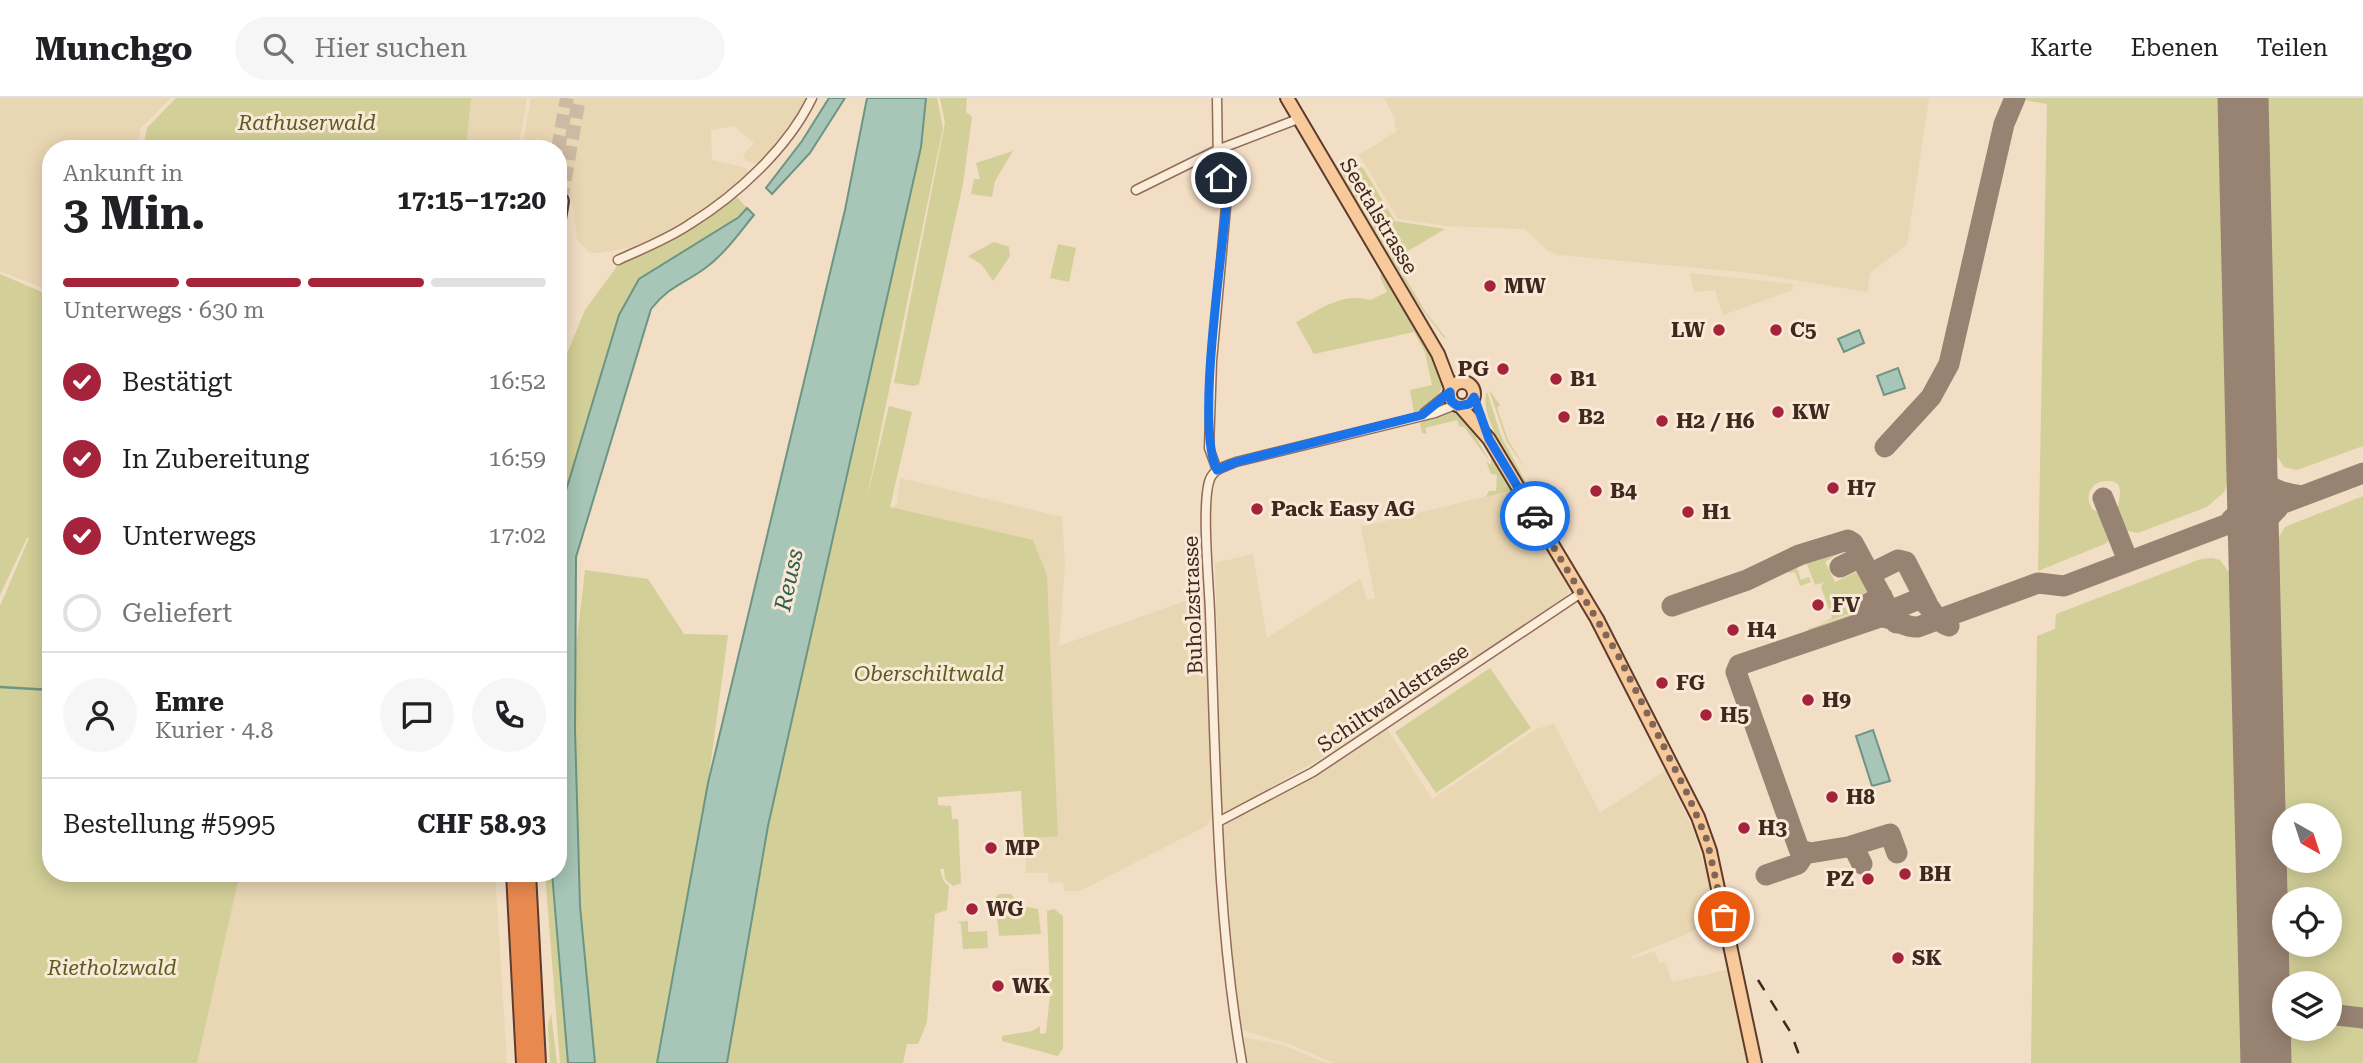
<!DOCTYPE html>
<html lang="de">
<head>
<meta charset="utf-8">
<style>
  body { margin:0; font-family:"Roboto Serif",serif; background:#f6f6f6; color:#202124; height:100vh; display:flex; flex-direction:column; font-size:26px; white-space:nowrap }
  * { box-sizing:border-box; margin:0 }
  p { font-size:23px; color:#757577 }
  .icon { flex:none; width:38px; height:38px; fill:none; stroke:currentColor; stroke-width:2; stroke-linecap:round; stroke-linejoin:round }
  .map { position:relative; flex:1; overflow:hidden }
  .side { position:absolute; left:42px; top:42px; width:525px; height:742px; display:flex; flex-direction:column; background:#fff; border-radius:28px; box-shadow:0 4px 18px #0003 }
  .side>* { flex:none }
  .needle { width:46px; rotate:141deg }
  .buttons { position:absolute; left:2272px; top:705px; display:grid; gap:14px }
  .buttons a { display:grid; place-items:center; width:70px; height:70px; border-radius:50%; background:#fff; box-shadow:0 4px 18px #0003; font-size:35px }
  .pin { position:absolute; display:grid; place-items:center; width:60px; height:60px; color:#fff; margin:-30px; border:4px solid #fff; border-radius:50%; box-shadow:0 2px 7px #0007 }
  .courier { position:absolute; display:grid; place-items:center; width:70px; height:70px; margin:-35px; border:5px solid #1a73e8; border-radius:50%; background:#fff; color:#222; box-shadow:0 2px 9px #0007 }
  .headline em { font-style:normal; font-weight:700 }
  .headline div { display:flex; flex-direction:column-reverse }
  .headline { display:flex; align-items:center; justify-content:space-between; height:119px; padding:0 21px }
  h1 { font-size:46px; font-weight:700; line-height:52px }
  .bar { display:grid; grid-template-columns:repeat(4,1fr); gap:10px 7px; align-content:center; height:84px; padding:0 21px }
  .bar i { height:9px; border-radius:5px; background:#e0e0e0 }
  .bar .current { background:#a5233b }
  .bar p { grid-column:span 4 }
  .line { display:flex; align-items:center; gap:18px; padding:0 21px; border-top:2px solid #e0e0e0 }
  .line div { flex:1 }
  .round { display:grid; place-items:center; flex:none; width:74px; height:74px; border-radius:37px; background:#f6f6f6 }
  ol { padding:0 21px; list-style:none }
  li { display:flex; align-items:center; gap:21px; height:77px }
  li p { margin-inline-start:auto }
  li .icon { padding:7px; border-radius:50%; background:#a5233b; color:#fff; stroke-width:4 }
  li:last-child { color:#757577 }
  li i { width:38px; height:38px; border:4px solid #e0e0e0; border-radius:50% }
  header { display:flex; align-items:center; gap:42px; box-sizing:border-box; height:98px; padding:0 35px; background:#fff; border-bottom:2px solid #e0e0e0 }
  header strong { font-size:33px }
  nav { display:flex; gap:38px; margin-inline-start:auto; font-size:24px }
  .search { width:490px; height:63px; background:#f6f6f6; display:flex; align-items:center; gap:18px; box-sizing:border-box; padding:0 24px; border-radius:38px; color:#757577; font-size:26px }
  .map>svg:first-child { display:block }
  .farmland { fill:#e9d6b2 }
  .green { fill:#d2cf98 }
  .water { fill:#a7c6b7; stroke:#6d9584; stroke-width:2 }
  .lines { fill:none; stroke-linecap:round; stroke-linejoin:round }
  .stream { stroke:#6d9584; stroke-width:2.5 }
  .taxiway { stroke:#988272; stroke-width:21 }
  .runway { stroke:#988272; stroke-width:51 }
  .highway-tunnel { stroke:#ceb9a4; stroke-width:14; stroke-dasharray:14 7; stroke-linecap:butt }
  .street-casing { stroke:#906c59; stroke-width:11 }
  .primary-casing { stroke:#5e3b2d; stroke-width:16 }
  .highway-casing { stroke:#5e3b2d; stroke-width:18 }
  .street { stroke:#fcecda; stroke-width:8 }
  .primary { stroke:#f8ca9b; stroke-width:12 }
  .highway { stroke:#e88a50; stroke-width:14 }
  .rail { stroke:#3f281e; stroke-width:2.5; stroke-dasharray:12 12; stroke-linecap:butt }
  .done { stroke:#7e6758; stroke-width:7; stroke-dasharray:0 12.6 }
  .route { stroke:#1a73e8; stroke-width:9 }
  .poi-dot { fill:#a5233b; stroke:#f9e9d6; stroke-width:2.5 }
  .labels { text-anchor:middle; dominant-baseline:central; stroke-width:6; stroke-linejoin:round; paint-order:stroke }
  .park-label { font-size:21px; font-style:italic; fill:#595d23; stroke:#f9e9d6 }
  .street-label { font-size:21px; fill:#3f281e; stroke:#f9e9d6 }
  .poi-label { font-size:21px; font-weight:bold; fill:#3f281e; stroke:#f9e9d6; text-anchor:start }
  .water-label { font-size:23px; font-style:italic; fill:#2c6053; stroke:#f9e9d6 }
</style>
</head>
<body>
<header>
<strong>Munchgo</strong>
<div class="search"><svg class="icon" aria-label="search" viewBox="0 0 24 24"><circle cx="10" cy="10" r="6"/><path d="M15 15l6 6"/></svg>Hier suchen</div>
<nav><a>Karte</a><a>Ebenen</a><a>Teilen</a></nav>
</header>
<div class="map">
<svg width="2363" height="965" viewBox="0 0 2363 965">
  <rect width="100%" height="100%" fill="#f2ddc5"/>
  <path class="farmland" d="M 0,0 L 171,0 L 140,31 L 138,51 L 51,51 L 51,193 L 0,173 Z
    M 471,0 L 527,0 L 518,51 L 466,51 Z
    M 531,0 L 809,0 L 789,35 L 758,66 L 746,63 L 743,57 L 754,45 L 734,28 L 711,32 L 712,62 L 746,70 L 748,75 L 686,127 L 631,149 L 599,155 L 589,154 L 577,142 L 573,107 L 568,99 L 558,98 L 558,51 L 522,51 Z
    M 1384,0 L 1929,0 L 1907,147 L 1870,175 L 1867,194 L 1752,175 L 1559,157 L 1548,153 L 1525,131 L 1446,128 L 1398,121 L 1359,57 L 1397,33 L 1394,24 L 1396,22 Z
    M 1690,175 L 1793,186 L 1793,192 L 1723,217 L 1715,192 L 1694,194 Z
    M 900,380 L 1062,419 L 1065,467 L 1059,548 L 1205,496 L 1213,718 L 1206,728 L 1080,793 L 1064,793 L 1063,784 L 1049,785 L 1048,775 L 1026,775 L 1025,741 L 1058,737 L 1047,477 L 1033,442 L 893,410 L 897,405 Z
    M 1512,392 L 1569,491 L 1566,498 L 1382,624 L 1227,715 L 1222,711 L 1215,465 L 1253,456 L 1267,540 L 1360,481 L 1367,502 L 1375,500 L 1361,429 Z
    M 1554,626 L 1600,715 L 1665,673 L 1694,734 L 1718,814 L 1711,822 L 1685,837 L 1631,858 L 1632,861 L 1655,853 L 1659,865 L 1665,864 L 1672,884 L 1731,871 L 1750,965 L 1333,965 L 1289,946 L 1239,931 L 1223,731 L 1227,724 L 1326,671 L 1386,629 L 1432,701 L 1536,631 Z
    M 240,775 L 495,775 L 507,965 L 197,965 Z
    M 1242,939 L 1283,947 L 1326,965 L 1246,965 Z"/>
  <path class="green" d="M 176,0 L 471,0 L 466,51 L 143,51 L 147,30 Z
    M 926,0 L 937,0 L 943,30 L 866,404 L 889,308 L 912,314 L 890,409 L 1033,442 L 1047,477 L 1058,738 L 1024,741 L 1021,693 L 938,699 L 938,707 L 951,708 L 952,721 L 958,721 L 961,785 L 953,788 L 945,781 L 944,771 L 940,771 L 943,782 L 949,788 L 947,812 L 935,816 L 927,924 L 918,946 L 907,946 L 903,965 L 727,965 L 768,728 L 860,325 Z
    M 940,0 L 967,0 L 966,14 L 972,19 L 963,86 L 919,286 L 914,288 L 894,285 L 945,25 Z
    M 2024,0 L 2221,0 L 2230,378 L 2224,394 L 2207,409 L 2138,435 L 2124,432 C 2121,427 2117,421 2117,415 C 2117,403 2131,378 2099,384 C 2088,390 2085,401 2093,412 L 2105,417 L 2110,440 L 2107,445 L 2038,473 L 2047,6 L 2023,2 Z
    M 2267,0 L 2363,0 L 2363,348 L 2297,372 L 2284,369 L 2275,355 Z
    M 1013,53 L 995,83 L 992,99 L 971,96 L 974,81 L 980,81 L 976,65 Z
    M 1349,59 L 1363,70 L 1395,123 L 1445,131 L 1394,161 L 1425,213 L 1445,239 L 1444,240 L 1419,207 L 1336,67 Z
    M 735,97 L 747,110 L 740,119 L 639,181 L 619,217 L 558,419 L 558,313 L 566,258 L 585,212 L 618,167 L 697,126 Z
    M 994,144 L 1009,149 L 1010,158 L 993,183 L 982,167 L 968,158 Z
    M 1058,146 L 1076,150 L 1069,184 L 1050,180 Z
    M 1383,172 L 1436,265 L 1444,286 L 1434,303 L 1414,315 L 1410,292 L 1432,287 L 1425,254 L 1414,234 L 1314,256 L 1296,224 C 1321,211 1342,194 1370,202 L 1387,194 L 1380,179 Z
    M 0,176 L 51,198 L 51,775 L 240,775 L 197,965 L 0,965 L 0,508 L 29,440 L 27,440 L 0,497 Z
    M 1489,292 L 1500,307 L 1497,310 L 1508,342 L 1525,370 L 1507,344 Z
    M 1487,294 L 1501,338 L 1540,410 C 1526,385 1476,320 1487,294 Z
    M 1452,313 L 1466,322 L 1490,364 L 1464,329 L 1459,328 L 1457,322 L 1425,330 L 1427,336 L 1422,335 L 1420,326 L 1423,322 Z
    M 1491,360 L 1512,392 L 1486,399 L 1489,393 L 1496,393 L 1497,377 L 1491,376 L 1486,363 L 1491,367 Z
    M 2363,398 L 2363,913 L 2329,909 L 2329,886 L 2287,885 L 2286,847 L 2329,847 L 2329,802 L 2285,801 L 2284,763 L 2329,763 L 2329,718 L 2284,718 L 2284,753 L 2277,442 L 2285,429 Z
    M 1848,450 L 1825,464 L 1835,484 L 1860,472 L 1870,492 L 1846,504 L 1851,515 L 1820,526 L 1832,520 L 1821,489 L 1824,484 L 1815,487 L 1807,466 L 1797,470 L 1801,482 L 1809,479 L 1811,484 L 1800,488 L 1795,474 L 1789,475 L 1788,471 Z
    M 2212,460 L 2220,462 L 2231,477 L 2243,965 L 2031,965 L 2037,538 L 2055,531 L 2056,516 L 2201,461 Z
    M 585,472 L 648,481 L 684,536 L 728,537 L 708,685 L 657,965 L 595,965 C 580,834 568,699 575,567 C 577,535 582,503 585,472 Z
    M 1852,516 L 1853,519 L 1810,536 L 1808,531 Z
    M 1490,570 L 1531,630 L 1436,695 L 1395,634 Z
    M 545,775 L 552,775 L 568,965 L 560,965 Z
    M 999,796 L 1011,796 L 1021,808 L 1038,811 L 1041,836 L 999,838 L 995,800 Z
    M 1054,811 L 1063,818 L 1063,950 L 1058,958 L 1002,943 L 1002,938 L 1032,933 L 1040,928 L 1040,936 L 1046,935 L 1050,897 L 1047,813 Z
    M 968,823 L 968,834 L 987,833 L 988,850 L 963,851 L 961,826 L 957,824 Z
    M 551,915 L 557,965 L 550,965 L 548,927 Z
    M 2329,922 L 2363,926 L 2363,965 L 2289,965 L 2288,940 L 2292,931 L 2329,931 Z"/>
  <path class="water" d="M 829,0 L 845,0 L 810,55 L 772,96 L 766,90 L 802,43 Z
    M 867,0 L 926,0 L 921,49 L 768,728 L 727,965 L 657,965 L 708,685 L 845,112 Z
    M 747,110 L 754,117 C 739,135 724,157 704,171 C 683,186 668,189 651,211 L 576,459 L 575,632 L 580,808 L 595,965 L 568,965 L 552,775 L 558,775 L 558,419 L 619,217 L 639,181 L 739,119 Z
    M 1859,232 L 1864,245 L 1844,254 L 1838,241 Z
    M 1898,270 L 1905,290 L 1884,297 L 1877,278 Z
    M 1873,632 L 1890,683 L 1872,688 L 1856,638 Z"/>
  <g class="lines">
    <path class="stream" d="M 0,589 L 51,592"/>
    <path class="taxiway" d="M 1885,349 L 1931,299 L 1949,266 L 2004,26 L 2015,0
      M 2252,366 C 2261,389 2279,395 2302,398
      M 2103,400 L 2128,463
      M 2231,422 L 2249,405 L 2252,386
      M 2254,450 L 2258,431 L 2278,410
      M 1840,469 L 1860,459
      M 1880,471 L 1898,462 L 1906,464 L 1927,505
      M 1672,508 L 1747,482 L 1799,457 L 1848,442 L 1853,445 L 1896,525
      M 1862,509 L 1882,498
      M 1897,510 L 1919,501 C 1933,507 1933,523 1949,528
      M 1851,748 L 1890,736 L 1897,755
      M 1862,766 L 1853,748 L 1810,755 L 1799,751 L 1736,574 L 1739,567 L 1880,519 C 1895,519 1903,530 1918,529 L 2038,485 L 2064,488 L 2363,375
      M 1766,777 L 1798,766 L 1802,760
      M 2264,863 L 2270,891 L 2284,906
      M 2329,916 L 2363,920
      M 2266,945 L 2272,929 L 2284,919"/>
    <path class="runway" d="M 2243,0 L 2266,965"/>
    <path class="highway-tunnel" d="M 558,51 L 567,0
      M 561,103 L 579,0"/>
    <defs>
      <path id="street" d="M 1217,0 L 1218,69 L 1227,98 L 1212,263 L 1209,350 L 1217,372
        M 1136,92 L 1217,52 L 1298,21
        M 618,162 C 642,151 668,141 690,126 C 737,97 788,50 812,0
        M 1424,315 L 1450,294
        M 1218,724 L 1313,674 L 1581,495
        M 1242,965 C 1216,817 1216,664 1210,514 C 1209,486 1201,403 1210,381 C 1214,371 1226,368 1236,364 L 1435,315 L 1455,307"/>
      <path id="primary" d="M 1287,0 L 1438,256 L 1451,290
        M1450 296a12 12 0 1 1 24 0a12 12 0 1 1-24 0Z
        M 1460,308 L 1489,341 L 1597,521 L 1698,719 L 1710,753 L 1755,965"/>
      <path id="highway" d="M 558,121 L 561,103
        M 514,775 L 524,965
        M 528,775 L 538,965"/>
    </defs>
    <use href="#street" class="street-casing"/>
    <use href="#primary" class="primary-casing"/>
    <use href="#highway" class="highway-casing"/>
    <use href="#street" class="street"/>
    <use href="#primary" class="primary"/>
    <use href="#highway" class="highway"/>
    <path class="rail" d="M 1758,882 L 1791,935 L 1802,965"/>
  </g>
  <g class="lines">
    <path class="done" d="M 1535,418 L 1618,557 L 1688,697 L 1707,742 L 1724,819"/>
    <path class="route" d="M 1221,80 L 1227,98 C 1223,155 1195,329 1217,372 L 1236,364 L 1422,317 L 1450,294 L 1451,303 L 1458,308 L 1469,306 L 1474,299 L 1489,341 L 1535,418"/>
  </g>
  <g class="poi-dot">
    <circle cx="1490" cy="188" r="7"/>
    <circle cx="1719" cy="232" r="7"/>
    <circle cx="1776" cy="232" r="7"/>
    <circle cx="1503" cy="271" r="7"/>
    <circle cx="1556" cy="281" r="7"/>
    <circle cx="1778" cy="314" r="7"/>
    <circle cx="1564" cy="319" r="7"/>
    <circle cx="1662" cy="323" r="7"/>
    <circle cx="1833" cy="390" r="7"/>
    <circle cx="1596" cy="393" r="7"/>
    <circle cx="1257" cy="411" r="7"/>
    <circle cx="1688" cy="414" r="7"/>
    <circle cx="1818" cy="507" r="7"/>
    <circle cx="1733" cy="532" r="7"/>
    <circle cx="1662" cy="585" r="7"/>
    <circle cx="1808" cy="602" r="7"/>
    <circle cx="1706" cy="617" r="7"/>
    <circle cx="1832" cy="699" r="7"/>
    <circle cx="1744" cy="730" r="7"/>
    <circle cx="991" cy="750" r="7"/>
    <circle cx="1905" cy="776" r="7"/>
    <circle cx="1868" cy="781" r="7"/>
    <circle cx="972" cy="811" r="7"/>
    <circle cx="1898" cy="860" r="7"/>
    <circle cx="998" cy="888" r="7"/>
  </g>
  <g class="labels">
    <g class="park-label">
      <text x="307" y="25">Rathuserwald</text>
      <text x="929" y="576">Oberschiltwald</text>
      <text x="112" y="870">Rietholzwald</text>
    </g>
    <g class="street-label">
      <text transform="translate(1379 118) rotate(59)">Seetalstrasse</text>
      <text transform="translate(1193 507) rotate(-92)">Buholzstrasse</text>
      <text transform="translate(1393 600) rotate(-34)">Schiltwaldstrasse</text>
    </g>
    <g class="poi-label">
      <text x="1504" y="188">MW</text>
      <text x="1705" y="232" text-anchor="end">LW</text>
      <text x="1790" y="232">C5</text>
      <text x="1489" y="271" text-anchor="end">PG</text>
      <text x="1570" y="281">B1</text>
      <text x="1792" y="314">KW</text>
      <text x="1578" y="319">B2</text>
      <text x="1676" y="323">H2 / H6</text>
      <text x="1847" y="390">H7</text>
      <text x="1610" y="393">B4</text>
      <text x="1271" y="411">Pack Easy AG</text>
      <text x="1702" y="414">H1</text>
      <text x="1832" y="507">FV</text>
      <text x="1747" y="532">H4</text>
      <text x="1676" y="585">FG</text>
      <text x="1822" y="602">H9</text>
      <text x="1720" y="617">H5</text>
      <text x="1846" y="699">H8</text>
      <text x="1758" y="730">H3</text>
      <text x="1005" y="750">MP</text>
      <text x="1919" y="776">BH</text>
      <text x="1854" y="781" text-anchor="end">PZ</text>
      <text x="986" y="811">WG</text>
      <text x="1912" y="860">SK</text>
      <text x="1012" y="888">WK</text>
    </g>
    <g class="water-label">
      <text transform="translate(789 482) rotate(-78)">Reuss</text>
    </g>
  </g>
</svg>
<div class="buttons">
<a><svg class="needle" viewBox="-14 -14 28 28"><path d="M0-13l5 13h-10z" fill="#e53935"/><path d="M0 13l5-13h-10z" fill="#757577"/></svg></a>
<a><svg class="icon" aria-label="locate" viewBox="0 0 24 24"><circle cx="12" cy="12" r="6"/><path d="M12 2v4M12 18v4M2 12h4M18 12h4"/></svg></a>
<a><svg class="icon" aria-label="layers" viewBox="0 0 24 24"><path d="M12 4l9 5-9 5-9-5zM3 14l9 5 9-5"/></svg></a>
</div>
<div class="pin" style="left:1724px;top:819px;background:#ea580c"><svg class="icon" aria-label="bag" viewBox="0 0 24 24"><path d="M5 8h14l-1 12H6zM9 8a3 3 0 0 1 6 0"/></svg></div>
<div class="pin" style="left:1221px;top:80px;background:#1f2937"><svg class="icon" aria-label="home" viewBox="0 0 24 24"><path d="M3 11l9-7 9 7M6 9v11h12V9"/></svg></div>
<div class="courier" style="left:1535px;top:418px"><svg class="icon" aria-label="car" viewBox="0 0 24 24"><path d="M5 17H2v-5l4-1 3-4h7l3 4 3 1v5h-3M9 17h6M6 11h13"/><circle cx="7" cy="17" r="2"/><circle cx="17" cy="17" r="2"/></svg></div>
<section class="side">
<div class="headline"><div><h1>3 Min.</h1><p>Ankunft in</p></div><em>17:15–17:20</em></div>
<div class="bar"><i class="current"></i><i class="current"></i><i class="current"></i><i></i><p>Unterwegs · 630 m</p></div>
<ol>
<li><svg class="icon" aria-label="check" viewBox="0 0 24 24"><path d="M5 12l5 5 9-10"/></svg>Bestätigt<p>16:52</p></li>
<li><svg class="icon" aria-label="check" viewBox="0 0 24 24"><path d="M5 12l5 5 9-10"/></svg>In Zubereitung<p>16:59</p></li>
<li><svg class="icon" aria-label="check" viewBox="0 0 24 24"><path d="M5 12l5 5 9-10"/></svg>Unterwegs<p>17:02</p></li>
<li><i></i>Geliefert</li>
</ol>
<div class="line" style="height:126px"><a class="round"><svg class="icon" aria-label="person" viewBox="0 0 24 24"><circle cx="12" cy="8" r="4"/><path d="M4 21q1-7 8-7t8 7"/></svg></a><div><b>Emre</b><p>Kurier · 4.8</p></div><a class="round"><svg class="icon" aria-label="chat" viewBox="0 0 24 24"><path d="M4 5h16v11H9l-5 4z"/></svg></a><a class="round"><svg class="icon" aria-label="phone" viewBox="0 0 24 24"><path d="M5 4h4l2 5-3 2q2 4 5 5l2-3 5 2v4C11 20 4 13 5 4z"/></svg></a></div>
<div class="line" style="height:91px"><div>Bestellung #5995</div><b>CHF 58.93</b></div>
</section>
</div>
</body>
</html>
